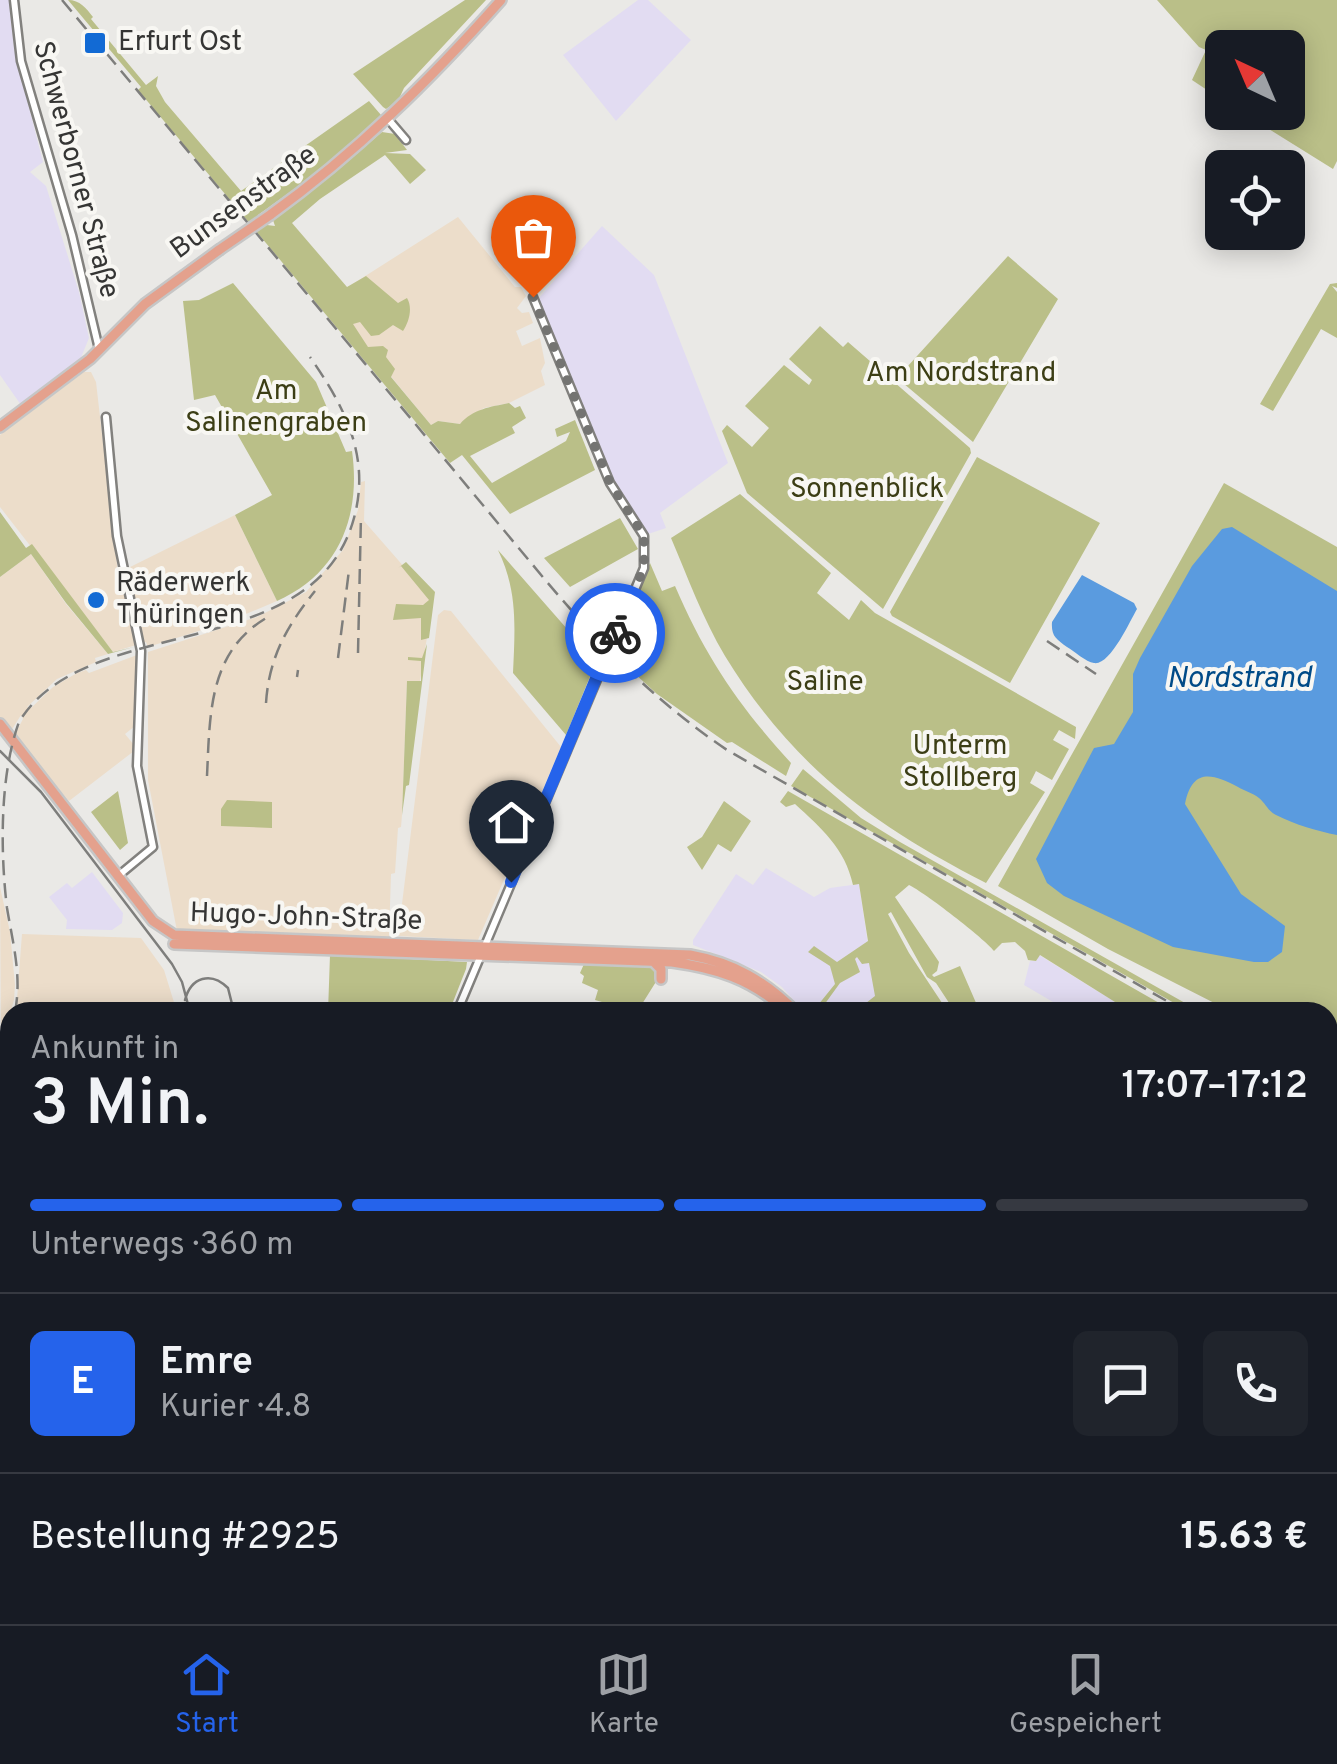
<!DOCTYPE html>
<html lang="de">
<head>
<meta charset="utf-8">
<style>
  body { margin:0; font-family:Overpass,sans-serif; background:#20242c; color:#f1f3f6; height:100vh; display:flex; flex-direction:column; font-size:38px; white-space:nowrap }
  * { box-sizing:border-box; margin:0 }
  p { font-size:32px; color:#9ea1a6 }
  .icon { flex:none; width:55px; height:55px; fill:none; stroke:currentColor; stroke-width:2; stroke-linecap:round; stroke-linejoin:round }
  .map { position:relative; flex:1; overflow:hidden }
  .sheet { position:absolute; left:0px; top:1002px; width:1338px; height:622px; display:flex; flex-direction:column; background:#171b24; border-radius:30px 30px 0 0; box-shadow:0 5px 25px #0003 }
  .sheet>* { flex:none }
  .needle { width:65px; rotate:316deg }
  .controls { position:absolute; left:1205px; top:30px; display:grid; gap:20px }
  .controls a { display:grid; place-items:center; width:100px; height:100px; border-radius:15px; background:#171b24; box-shadow:0 5px 25px #0003; font-size:50px }
  .pin { position:absolute; display:grid; place-items:center; width:85px; height:85px; color:#fff; margin:-102px -42px; border-radius:50% 50% 50% 0; rotate:-45deg; box-shadow:0 0 10px #0007 }
  .pin .icon { rotate:45deg }
  .courier { position:absolute; display:grid; place-items:center; width:100px; height:100px; margin:-50px; border:8px solid #2563eb; border-radius:50%; background:#fff; color:#222; box-shadow:0 2px 12px #0007 }
  .headline em { font-style:normal; font-weight:600 }
  .headline div { display:flex; flex-direction:column-reverse }
  .headline { display:flex; align-items:center; justify-content:space-between; height:170px; padding:0 30px }
  h1 { font-size:65px; font-weight:600; line-height:75px }
  .bar { display:grid; grid-template-columns:repeat(4,1fr); gap:15px 10px; align-content:center; height:120px; padding:0 30px }
  .bar i { height:12px; border-radius:8px; background:#363941 }
  .bar .on { background:#2563eb }
  .bar p { grid-column:span 4 }
  .line { display:flex; align-items:center; gap:25px; padding:0 30px; border-top:2px solid #363941 }
  .line div { flex:1 }
  .round { display:grid; place-items:center; flex:none; width:105px; height:105px; border-radius:15px; background:#20242c }
  .dock { display:flex; justify-content:space-around; align-items:center; height:140px; border-top:2px solid #363941; background:#171b24; font-size:28px; color:#9ea1a6 }
  .dock a { display:grid; justify-items:center; gap:5px }
  .dock .on { color:#2563eb }
  .map>svg:first-child { display:block }
  .commercial { fill:#e2dcf2 }
  .industrial { fill:#ecddca }
  .green { fill:#babf88 }
  .water { fill:#5a9bdf }
  .lines { fill:none; stroke-linecap:round; stroke-linejoin:round }
  .stream { stroke:#5a9bdf; stroke-width:2.5 }
  .minor-casing { stroke:#82817e; stroke-width:11 }
  .major-casing { stroke:#c6c6c6; stroke-width:14 }
  .minor { stroke:#fff; stroke-width:6 }
  .major { stroke:#e4a18d; stroke-width:9 }
  .tram { stroke:#7e7e7c; stroke-width:2.5 }
  .rail { stroke:#7e7e7c; stroke-width:2.5; stroke-dasharray:15 8; stroke-linecap:butt }
  .major-bridge-casing { stroke:#c6c6c6; stroke-width:14; stroke-linecap:butt }
  .major-bridge { stroke:#e4a18d; stroke-width:9 }
  .done { stroke:#747472; stroke-width:10; stroke-dasharray:0 18 }
  .route { stroke:#2563eb; stroke-width:12 }
  .poi-dot { fill:#126ad4; stroke:#f8f7f3; stroke-width:4 }
  .labels { text-anchor:middle; dominant-baseline:central; stroke-width:8; stroke-linejoin:round; paint-order:stroke }
  .poi-label { font-size:28px; fill:#353534; stroke:#f8f7f3; text-anchor:start }
  .street-label { font-size:28px; fill:#353534; stroke:#f8f7f3 }
  .park-label { font-size:28px; fill:#3c3e15; stroke:#f8f7f3 }
  .water-label { font-size:30px; font-style:italic; fill:#004b88; stroke:#f8f7f3 }
</style>
</head>
<body>
<div class="map">
<svg width="1337" height="1624" viewBox="0 0 1337 1624">
  <rect width="100%" height="100%" fill="#eae9e6"/>
  <path class="commercial" d="M 0,0 L 9,0 L 14,49 L 43,162 L 30,172 L 46,186 L 79,292 L 89,338 L 80,360 L 21,405 L 0,375 Z
    M 638,0 L 648,0 L 691,40 L 616,121 L 563,55 Z
    M 602,226 L 654,275 L 728,463 L 660,513 L 666,528 L 645,535 L 613,486 L 538,299 Z
    M 766,868 L 814,897 L 830,888 L 859,884 L 878,1012 L 804,1012 L 782,987 L 761,972 L 693,945 L 693,940 L 736,874 L 753,885 Z
    M 92,872 L 123,913 L 122,923 L 112,930 L 66,929 L 67,920 L 49,897 L 67,883 L 72,888 Z
    M 1039,955 L 1115,1002 L 1110,1012 L 1070,1012 L 1024,985 L 1030,961 L 1036,961 Z"/>
  <path class="industrial" d="M 458,217 L 515,287 L 521,287 L 526,296 L 517,308 L 522,313 L 529,312 L 533,323 L 516,331 L 522,346 L 540,338 L 545,363 L 541,371 L 545,385 L 509,403 L 484,408 L 460,424 L 438,421 L 431,425 L 346,322 L 348,287 Z
    M 84,372 L 91,372 L 96,382 L 118,573 L 235,515 L 277,601 L 227,622 L 148,647 L 146,642 L 113,652 L 0,507 L 0,435 Z
    M 365,481 L 364,521 L 433,600 L 420,681 L 407,682 L 402,815 L 401,827 L 398,828 L 395,873 L 391,874 L 389,937 L 177,931 L 148,780 L 148,652 L 257,617 L 306,592 L 343,550 L 358,510 L 361,482 Z
    M 31,554 L 66,604 L 108,654 L 95,658 L 96,662 L 57,679 L 27,707 L 31,708 L 53,687 L 77,673 L 86,670 L 89,673 L 137,655 L 135,726 L 125,734 L 134,745 L 134,751 L 69,801 L 14,736 L 23,719 L 21,715 L 11,731 L 0,717 L 0,577 Z
    M 444,610 L 451,611 L 561,747 L 478,940 L 398,936 L 438,615 Z
    M 0,887 L 10,932 L 15,985 L 14,1000 L 1,1045 Z
    M 22,934 L 141,938 L 164,970 L 177,1012 L 16,1012 Z
    M 1328,1130 L 1337,1136 L 1337,1274 L 1328,1274 Z
    M 1328,1324 L 1337,1325 L 1337,1580 L 1328,1583 Z"/>
  <path class="green" d="M 68,0 C 80,0 86,8 93,17 L 91,19 L 146,85 L 158,76 L 156,86 L 165,102 L 241,191 L 369,101 L 381,115 L 376,123 L 300,185 L 258,215 L 267,225 L 275,226 L 272,217 L 341,167 L 382,132 L 395,134 L 407,150 L 385,153 L 410,154 L 426,170 L 410,184 L 385,155 L 320,199 L 292,223 L 347,287 L 366,276 L 398,303 L 407,298 C 413,308 409,322 403,331 L 393,325 L 379,335 L 371,336 L 360,322 L 353,324 L 368,347 L 383,346 L 388,350 L 386,357 L 395,369 L 391,377 L 431,425 L 438,421 L 460,424 C 473,409 490,407 509,403 L 515,408 L 520,406 L 526,418 L 512,427 L 515,433 L 470,456 L 492,483 L 566,441 L 570,432 L 557,437 L 555,429 L 575,420 L 595,470 L 510,514 L 462,455 L 450,463 L 138,90 L 141,87 Z
    M 465,0 L 486,0 L 404,88 L 398,101 L 386,109 L 383,107 L 353,74 Z
    M 1157,0 L 1337,0 L 1337,161 L 1333,169 L 1243,113 L 1288,112 L 1288,48 L 1222,48 L 1222,100 L 1192,80 L 1206,50 L 1199,47 Z
    M 1008,256 L 1058,299 L 973,442 L 897,378 Z
    M 233,283 L 316,382 L 346,452 L 352,451 C 361,515 340,573 277,601 L 235,515 L 272,495 L 215,395 L 194,400 L 183,301 L 199,300 Z
    M 1337,283 L 1337,288 L 1332,286 L 1337,292 L 1337,338 L 1321,329 L 1273,411 L 1260,404 L 1330,284 Z
    M 820,326 L 843,347 L 848,342 L 970,448 L 971,453 L 883,609 L 747,493 L 722,431 L 727,425 L 752,447 L 769,428 L 745,406 L 784,365 L 809,385 L 812,380 L 789,359 Z
    M 977,457 L 1100,523 L 1010,683 L 892,616 L 890,612 Z
    M 1224,483 L 1337,547 L 1337,1042 L 1328,1058 L 1328,1012 L 1245,1012 L 1237,1008 L 1232,1012 L 1108,949 L 998,886 Z
    M 740,494 L 831,573 L 817,593 L 849,620 L 861,600 L 875,613 L 1076,727 L 1075,739 L 1059,730 L 1053,740 L 1069,749 L 1052,780 L 1036,771 L 1030,783 L 1045,792 L 986,883 C 873,825 793,767 725,656 C 703,619 688,578 671,538 Z
    M 0,512 L 26,548 L 32,544 L 113,652 L 134,647 L 108,654 L 66,603 L 31,554 L 0,577 Z
    M 620,518 L 638,549 L 570,587 L 544,558 Z
    M 498,550 L 596,662 L 566,735 L 513,673 C 515,628 518,591 498,550 Z
    M 406,562 L 435,592 L 429,638 L 421,640 L 421,618 L 393,620 L 396,604 L 423,605 L 429,600 L 401,566 L 398,568 Z
    M 650,563 L 662,591 L 675,586 C 706,658 739,706 791,763 L 786,776 L 732,742 L 727,743 L 657,694 L 611,652 Z
    M 427,644 L 409,785 L 406,786 L 402,815 L 407,681 L 421,681 L 421,661 L 408,660 L 408,657 L 422,658 Z
    M 803,769 L 861,818 L 900,842 L 1201,1012 L 1190,1012 L 791,786 Z
    M 118,791 L 128,843 L 120,850 L 91,812 Z
    M 788,791 L 1175,1012 L 1107,1012 L 1115,1002 L 1040,955 L 1036,961 L 1028,960 L 1025,951 L 1015,942 L 1002,943 L 994,951 C 985,939 924,892 909,885 L 895,897 L 939,962 L 937,971 L 932,975 L 934,977 L 960,966 L 980,1012 L 955,1012 L 936,983 L 927,977 L 891,912 L 888,914 L 909,953 L 948,1012 L 873,1012 L 866,1003 L 875,996 L 869,963 L 862,964 L 857,957 L 855,959 L 860,972 L 840,983 L 819,1012 L 806,1012 L 809,1009 L 814,1010 L 835,984 L 830,966 L 808,952 L 814,946 L 837,962 L 868,941 L 859,884 L 853,885 C 845,848 821,828 795,804 L 786,807 L 780,802 Z
    M 227,800 L 272,802 L 272,828 L 221,826 L 221,809 Z
    M 724,801 L 751,821 L 731,852 L 718,844 L 702,870 L 687,847 L 702,837 Z
    M 330,955 L 467,962 L 466,969 L 449,1012 L 328,1012 Z
    M 584,964 L 648,966 L 656,970 L 659,977 L 637,1012 L 595,1000 L 598,990 L 582,983 L 584,976 L 580,973 Z
    M 1063,1615 L 1175,1615 L 1177,1624 L 1062,1624 Z"/>
  <path class="water" d="M 1232,527 L 1337,591 L 1337,835 C 1317,831 1296,825 1276,815 C 1268,811 1266,804 1259,798 C 1253,793 1245,791 1238,787 C 1212,773 1192,768 1185,804 L 1241,894 L 1285,926 L 1282,952 L 1268,962 L 1254,962 L 1173,947 L 1064,896 L 1047,883 L 1036,859 L 1094,748 L 1114,744 L 1133,712 L 1133,674 L 1140,658 L 1192,566 L 1222,529 Z
    M 1082,575 L 1134,603 L 1137,609 C 1130,621 1110,666 1094,663 C 1086,662 1074,651 1067,647 C 1056,639 1051,636 1052,622 Z"/>
  <g class="lines">
    <path class="stream" d="M 0,1540 L 10,1543
      M 4,1624 L 10,1611"/>
    <defs>
      <path id="minor" d="M 14,0 L 21,61 L 72,235 L 99,349
        M 388,119 L 406,140
        M 106,417 L 117,536 L 141,651 L 137,766 L 153,847 L 118,876
        M 457,1012 L 644,568 L 644,536 L 610,483 L 533,297
        M 1328,1590 L 1337,1587
        M 864,1615 L 872,1624"/>
      <path id="major" d="M 270,215 C 356,153 430,80 501,0
        M 0,427 L 90,359 L 145,304 L 219,250
        M 0,724 L 153,921 L 174,935 L 690,955 C 734,963 765,981 796,1012
        M 174,944 L 672,962 C 716,968 751,979 784,1009
        M 653,961 L 661,969 L 661,979
        M 0,1525 L 10,1528
        M 1328,1611 L 1331,1624
        M 362,1615 L 382,1623
        M 1322,1615 L 1324,1624"/>
    </defs>
    <use href="#minor" class="minor-casing"/>
    <use href="#major" class="major-casing"/>
    <use href="#minor" class="minor"/>
    <use href="#major" class="major"/>
    <path class="tram" d="M 0,751 L 41,792 L 172,964 L 182,982 L 190,1012
      M 185,1000 C 191,977 211,971 228,988 L 234,1012
      M 0,1428 L 10,1403
      M 381,1615 L 387,1624"/>
    <path class="rail" d="M 62,0 L 547,582 C 601,646 656,702 727,750 L 1186,1012
      M 1047,641 L 1096,674
      M 358,653 L 361,515
      M 338,658 L 349,570
      M 297,677 L 298,670
      M 266,703 C 269,657 287,626 315,591
      M 207,776 C 210,715 208,651 268,617
      M 15,1012 C 22,976 13,944 7,908 C 0,850 0,774 19,722 C 86,611 314,666 354,518 C 371,456 344,406 310,357
      M 0,1054 L 10,1030
      M 1328,1093 L 1337,1098
      M 0,1223 L 10,1224
      M 1328,1295 L 1337,1296"/>
    <defs>
      <path id="major-bridge" d="M 219,250 L 270,215"/>
    </defs>
    <use href="#major-bridge" class="major-bridge-casing"/>
    <use href="#major-bridge" class="major-bridge"/>
  </g>
  <g class="lines">
    <path class="done" d="M 533,297 L 610,483 L 644,536 L 644,568 L 615,633"/>
    <path class="route" d="M 511,882 L 615,633"/>
  </g>
  <g class="poi-dot">
    <rect x="83" y="31" width="24" height="24" rx="5"/>
    <circle cx="96" cy="600" r="10"/>
  </g>
  <g class="labels">
    <g class="poi-label">
      <text x="118" y="43">Erfurt Ost</text>
      <text x="116" y="584">Räderwerk<tspan x="116" dy="32">Thüringen</tspan></text>
    </g>
    <g class="street-label">
      <text transform="translate(75 170) rotate(75)">Schwerborner Straße</text>
      <text transform="translate(244 203) rotate(-36)">Bunsenstraße</text>
      <text transform="translate(306 918) rotate(2)">Hugo-John-Straße</text>
    </g>
    <g class="park-label">
      <text x="961" y="374">Am Nordstrand</text>
      <text x="276" y="392">Am<tspan x="276" dy="32">Salinengraben</tspan></text>
      <text x="867" y="490">Sonnenblick</text>
      <text x="825" y="683">Saline</text>
      <text x="960" y="747">Unterm<tspan x="960" dy="32">Stollberg</tspan></text>
    </g>
    <g class="water-label">
      <text x="1239" y="679">Nordstrand</text>
    </g>
  </g>
</svg>
<div class="controls">
<a><svg class="needle" viewBox="-14 -14 28 28"><path d="M0-13l5 13h-10z" fill="#e53935"/><path d="M0 13l5-13h-10z" fill="#9ea1a6"/></svg></a>
<a><svg class="icon" aria-label="locate" viewBox="0 0 24 24"><circle cx="12" cy="12" r="6"/><path d="M12 2v4M12 18v4M2 12h4M18 12h4"/></svg></a>
</div>
<div class="pin" style="left:533px;top:297px;background:#ea580c"><svg class="icon" aria-label="bag" viewBox="0 0 24 24"><path d="M5 8h14l-1 12H6zM9 8a3 3 0 0 1 6 0"/></svg></div>
<div class="pin" style="left:511px;top:882px;background:#1f2937"><svg class="icon" aria-label="home" viewBox="0 0 24 24"><path d="M3 11l9-7 9 7M6 9v11h12V9"/></svg></div>
<div class="courier" style="left:615px;top:633px"><svg class="icon" aria-label="bike" viewBox="0 0 24 24"><circle cx="6" cy="16" r="4"/><circle cx="18" cy="16" r="4"/><path d="M6 16l4-8h5l3 8M10 8l3 8H6M13 5h3"/></svg></div>
<section class="sheet">
<div class="headline"><div><h1>3 Min.</h1><p>Ankunft in</p></div><em>17:07–17:12</em></div>
<div class="bar"><i class="on"></i><i class="on"></i><i class="on"></i><i></i><p>Unterwegs · 360 m</p></div>
<div class="line" style="height:180px"><b class="round" style="background:#2563eb;color:#fff">E</b><div><b>Emre</b><p>Kurier · 4.8</p></div><a class="round"><svg class="icon" aria-label="chat" viewBox="0 0 24 24"><path d="M4 5h16v11H9l-5 4z"/></svg></a><a class="round"><svg class="icon" aria-label="phone" viewBox="0 0 24 24"><path d="M5 4h4l2 5-3 2q2 4 5 5l2-3 5 2v4C11 20 4 13 5 4z"/></svg></a></div>
<div class="line" style="height:130px"><div>Bestellung #2925</div><b>15.63 €</b></div>
</section>
</div>
<nav class="dock">
<a class="on"><svg class="icon" aria-label="home" viewBox="0 0 24 24"><path d="M3 11l9-7 9 7M6 9v11h12V9"/></svg>Start</a>
<a><svg class="icon" aria-label="map" viewBox="0 0 24 24"><path d="M3 6l6-2 6 2 6-2v14l-6 2-6-2-6 2zM9 4v14M15 6v14"/></svg>Karte</a>
<a><svg class="icon" aria-label="saved" viewBox="0 0 24 24"><path d="M7 4h10v16l-5-4-5 4z"/></svg>Gespeichert</a>
</nav>
</body>
</html>
